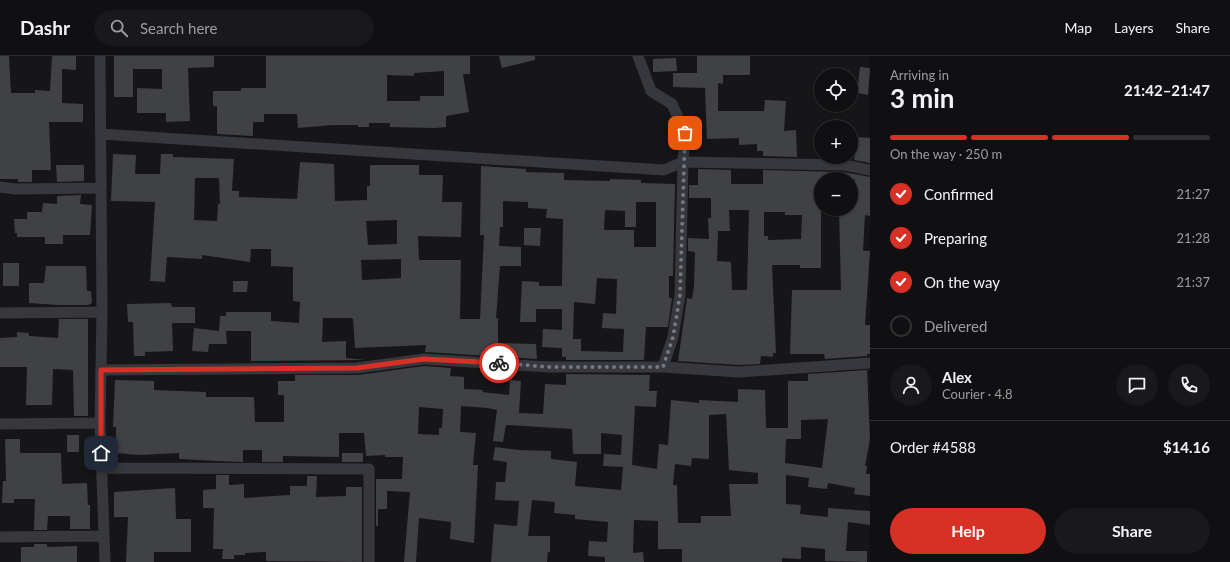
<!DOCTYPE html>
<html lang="en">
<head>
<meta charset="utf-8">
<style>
  body { margin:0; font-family:Lato,sans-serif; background:#19191b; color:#f1f3f6; height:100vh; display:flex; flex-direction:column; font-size:15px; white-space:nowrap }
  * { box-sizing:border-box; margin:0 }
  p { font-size:13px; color:#9c9d9f }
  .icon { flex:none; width:22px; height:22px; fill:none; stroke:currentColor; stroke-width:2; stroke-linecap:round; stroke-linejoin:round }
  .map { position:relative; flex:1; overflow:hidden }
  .details { display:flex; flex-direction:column; background:#101012; width:360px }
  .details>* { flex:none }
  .buttons { position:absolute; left:814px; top:12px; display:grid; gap:8px }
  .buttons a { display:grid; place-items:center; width:44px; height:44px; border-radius:50%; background:#101012; box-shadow:0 1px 3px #0004,0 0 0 1px #303032; font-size:20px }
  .pin { position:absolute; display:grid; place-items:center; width:34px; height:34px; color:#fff; margin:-17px; border-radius:8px; box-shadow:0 2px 6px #0006 }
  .courier { position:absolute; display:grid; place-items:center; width:40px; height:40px; margin:-20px; border:3px solid #d93025; border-radius:50%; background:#fff; color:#222; box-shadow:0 1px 5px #0007 }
  .headline em { font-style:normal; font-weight:700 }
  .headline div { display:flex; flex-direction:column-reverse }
  .headline { display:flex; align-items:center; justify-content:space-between; height:68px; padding:0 20px }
  h1 { font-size:26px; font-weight:700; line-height:30px }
  .bar { display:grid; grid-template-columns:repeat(4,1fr); gap:6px 4px; align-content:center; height:48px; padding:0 20px }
  .bar i { height:5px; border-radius:3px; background:#303032 }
  .bar .selected { background:#d93025 }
  .bar p { grid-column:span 4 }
  .line { display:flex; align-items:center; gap:10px; padding:0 20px; border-top:1px solid #303032 }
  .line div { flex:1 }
  .round { display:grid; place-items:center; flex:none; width:42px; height:42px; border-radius:21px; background:#19191b }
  ol { padding:0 20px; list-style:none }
  li { display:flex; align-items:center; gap:12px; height:44px }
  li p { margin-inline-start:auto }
  li .icon { padding:4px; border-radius:50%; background:#d93025; color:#fff; stroke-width:4 }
  li:last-child { color:#9c9d9f }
  li i { width:22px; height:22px; border:2px solid #303032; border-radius:50% }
  .action { display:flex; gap:8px; margin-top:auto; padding:8px 20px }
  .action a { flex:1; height:46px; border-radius:24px; background:#d93025; color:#fff; font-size:16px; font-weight:700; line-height:46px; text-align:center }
  .action a+a { background:#19191b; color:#f1f3f6 }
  header { display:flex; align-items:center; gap:24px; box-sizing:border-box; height:56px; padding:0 20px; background:#101012; border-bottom:1px solid #303032 }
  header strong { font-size:19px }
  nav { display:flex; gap:22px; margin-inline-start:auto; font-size:14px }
  .search { width:280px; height:36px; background:#19191b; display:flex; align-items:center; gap:10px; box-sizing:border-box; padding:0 14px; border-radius:22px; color:#9c9d9f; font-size:15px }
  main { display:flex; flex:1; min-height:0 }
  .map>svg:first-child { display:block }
  .building { fill:#404145; fill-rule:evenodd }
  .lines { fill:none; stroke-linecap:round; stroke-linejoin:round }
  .minor { stroke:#37383d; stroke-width:11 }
  .done { stroke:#757880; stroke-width:4; stroke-dasharray:0 7.2 }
  .route { stroke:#d93025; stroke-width:5 }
</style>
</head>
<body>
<header>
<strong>Dashr</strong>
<div class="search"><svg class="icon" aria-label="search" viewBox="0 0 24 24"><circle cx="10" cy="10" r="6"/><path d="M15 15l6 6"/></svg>Search here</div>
<nav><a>Map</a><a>Layers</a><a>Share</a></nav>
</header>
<main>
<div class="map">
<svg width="870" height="506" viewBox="0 0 870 506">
  <rect width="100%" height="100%" fill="#161618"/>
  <path class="building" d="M 0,0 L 9,0 L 11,37 L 35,37 L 35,34 L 50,35 L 52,0 L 76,0 L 76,14 L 62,13 L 62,47 L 83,48 L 83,66 L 49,66 L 51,114 L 32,114 L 32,126 L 18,126 L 18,123 L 0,123 Z
    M 114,0 L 214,0 L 214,11 L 188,12 L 190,65 L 166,66 L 166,57 L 137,57 L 137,32 L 162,33 L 162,13 L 133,13 L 133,41 L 114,41 Z
    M 266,0 L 470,0 L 470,18 L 463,18 L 469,56 L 446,60 L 446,71 L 435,72 L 390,71 L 390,67 L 369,67 L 369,71 L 358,71 L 358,69 L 332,69 L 298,72 L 297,58 L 264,58 L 264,66 L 253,66 L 253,80 L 217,78 L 217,50 L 213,50 L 213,35 L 241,35 L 241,32 L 266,32 ZM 444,15 L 444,40 L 420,40 L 420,45 L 387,45 L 387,19 L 414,20 L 414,17 Z
    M 499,0 L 535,0 L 535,4 L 502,12 Z
    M 697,0 L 750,0 L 750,19 L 723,19 L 723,28 L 718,27 L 718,55 L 764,55 L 765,44 L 786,45 L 784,75 L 796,74 L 797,101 L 763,100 L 763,95 L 757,95 L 757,88 L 739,89 L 739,82 L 707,83 L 705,32 L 673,31 L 673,17 L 697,17 Z
    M 676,2 L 677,15 L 653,16 L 653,3 Z
    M 860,11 L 870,12 L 868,39 L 857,37 Z
    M 857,81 L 870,82 L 870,107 L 854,104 Z
    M 113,98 L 136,99 L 135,118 L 160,118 L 161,98 L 173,98 L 173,101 L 234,103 L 232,135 L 239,135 L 239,141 L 297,143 L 300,106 L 334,108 L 335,145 L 367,144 L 367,130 L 370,130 L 370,109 L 419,109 L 419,119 L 443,119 L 442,146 L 462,146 L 461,181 L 418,180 L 419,204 L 461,204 L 460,263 L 480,263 L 484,179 L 480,179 L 481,110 L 526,113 L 526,116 L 564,117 L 564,124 L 610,125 L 610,123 L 641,124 L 641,127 L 675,128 L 673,220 L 669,220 L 669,242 L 672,242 L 668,271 L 646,271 L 644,304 L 566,304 L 566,301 L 562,301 L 562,292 L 542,291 L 543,273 L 562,274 L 562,253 L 536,253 L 536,266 L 520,266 L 522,225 L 539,226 L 539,230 L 562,230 L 563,163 L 546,162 L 547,153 L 528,152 L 528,146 L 503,145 L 503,171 L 500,171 L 499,190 L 521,191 L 521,210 L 500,210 L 496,262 L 498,262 L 498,287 L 536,288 L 537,303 L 425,296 L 426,289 L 355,292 L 353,263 L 351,262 L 323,262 L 322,286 L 346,285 L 346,302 L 365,304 L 251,305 L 251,275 L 220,275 L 226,275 L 227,288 L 209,288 L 208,296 L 192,295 L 194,272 L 219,275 L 220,260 L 226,260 L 226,256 L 271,256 L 271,265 L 299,267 L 300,246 L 293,245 L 293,211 L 271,210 L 271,193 L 251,193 L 250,206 L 202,199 L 202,203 L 167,201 L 165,226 L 150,225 L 155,146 L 111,145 ZM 195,122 L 219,122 L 220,148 L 218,148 L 217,165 L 194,164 ZM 636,146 L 656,146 L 656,191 L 634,191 L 634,174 L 604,174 L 605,154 L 625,155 L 625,171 L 636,171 ZM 397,164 L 397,188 L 368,189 L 366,165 ZM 401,203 L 401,222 L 362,224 L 361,204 ZM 597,222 L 617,223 L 616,258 L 603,257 L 602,272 L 624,273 L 623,296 L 581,295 L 581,283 L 573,283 L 574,246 L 595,248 Z
    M 56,109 L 84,109 L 84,125 L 57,126 Z
    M 698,113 L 731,114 L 731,128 L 763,128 L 763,114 L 843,116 L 870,121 L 870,160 L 865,159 L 863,195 L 870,195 L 865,269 L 870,269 L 870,298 L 867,298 L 867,300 L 825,303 L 824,298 L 790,298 L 792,234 L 841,234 L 839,153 L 851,153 L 855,123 L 821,123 L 821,212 L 800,212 L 800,209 L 772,209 L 776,297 L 773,297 L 773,301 L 761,300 L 760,308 L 739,309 L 678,305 L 687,242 L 692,243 L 694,230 L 695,196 L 688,195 L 688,182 L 709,183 L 708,162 L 711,162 L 711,142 L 689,142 L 689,129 L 698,129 ZM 729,154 L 749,154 L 747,234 L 732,234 L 731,206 L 717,205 L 718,175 L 730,175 ZM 764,156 L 785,156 L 785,159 L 802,159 L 801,183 L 768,184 L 768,180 L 764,180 Z
    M 81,139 L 80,148 L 92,149 L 90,179 L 63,179 L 63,188 L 45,188 L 45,181 L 17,181 L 17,177 L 15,177 L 14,163 L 27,163 L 27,156 L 42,156 L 43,147 L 57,148 L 57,140 Z
    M 524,172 L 541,172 L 540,190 L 524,189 Z
    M 3,207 L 19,207 L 19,230 L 3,230 Z
    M 46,210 L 86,210 L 87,235 L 91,235 L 92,247 L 88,249 L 59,249 L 29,247 L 29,227 L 44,227 Z
    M 233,225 L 248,225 L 247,236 L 233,236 Z
    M 171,247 L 172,251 L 195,251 L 195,267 L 172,267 L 173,295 L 145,296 L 145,300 L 134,300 L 133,266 L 128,266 L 127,248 Z
    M 59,263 L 88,263 L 88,360 L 74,360 L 73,314 L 53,313 L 52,349 L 26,349 L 27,311 L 0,311 L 0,282 L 17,281 L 17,276 L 29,277 L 29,280 L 58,282 Z
    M 424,310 L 451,312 L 450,320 L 464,321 L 464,333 L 483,334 L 482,336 L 509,339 L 510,324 L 521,325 L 519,357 L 543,358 L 545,328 L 566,329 L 566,318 L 650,319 L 649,335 L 657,335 L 656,351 L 635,350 L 632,409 L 657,413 L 659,388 L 668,389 L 671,344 L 699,347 L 699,344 L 738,346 L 738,333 L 765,334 L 766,372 L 788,372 L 788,325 L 808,325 L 808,318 L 867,314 L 870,383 L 865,410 L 867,410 L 866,418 L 870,418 L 870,440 L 854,438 L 855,432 L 828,427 L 827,433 L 808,431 L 809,422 L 786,419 L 786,448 L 801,449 L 800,458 L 828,461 L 828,452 L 870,455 L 870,469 L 848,466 L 846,495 L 867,495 L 867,506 L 825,505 L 825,493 L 801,491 L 801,503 L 782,502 L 782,506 L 682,506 L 682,493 L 658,493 L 658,465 L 634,464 L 633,497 L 643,496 L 644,506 L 605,506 L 605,501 L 588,500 L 589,485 L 607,486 L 608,466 L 575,463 L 575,459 L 554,457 L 555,446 L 532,444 L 528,480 L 550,480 L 550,496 L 548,496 L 547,506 L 491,506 L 494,468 L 517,470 L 519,445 L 495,444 L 496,426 L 505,426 L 507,406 L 493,404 L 495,391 L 519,394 L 551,395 L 551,403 L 577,406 L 575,430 L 621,434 L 623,411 L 603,410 L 604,398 L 621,399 L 622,379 L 601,377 L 601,398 L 573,398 L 572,373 L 506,369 L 503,386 L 493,385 L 497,354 L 488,352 L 461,350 L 460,376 L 476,377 L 473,409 L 478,409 L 474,487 L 450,483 L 451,466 L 419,462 L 416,506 L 404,506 L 410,436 L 387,435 L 387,453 L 378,453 L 378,470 L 376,470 L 376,423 L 402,423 L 403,401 L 385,401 L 385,399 L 366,400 L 364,377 L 339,377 L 339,401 L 283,400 L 283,406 L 262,406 L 262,394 L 243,394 L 243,406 L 217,405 L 179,403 L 179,397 L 140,399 L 116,397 L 116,371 L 113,371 L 115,324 L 154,325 L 154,334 L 206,336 L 206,341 L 254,341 L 255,366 L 284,366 L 284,339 L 278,339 L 278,325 L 295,325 L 295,319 L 358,319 ZM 419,351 L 443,353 L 442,372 L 439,372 L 439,379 L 418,378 ZM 726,358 L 729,414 L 758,417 L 758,428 L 729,428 L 731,460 L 701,460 L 701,467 L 678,467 L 677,429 L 673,429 L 675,408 L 691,410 L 692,402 L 709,403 L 709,359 ZM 828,363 L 822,412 L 785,407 L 786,383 L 801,383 L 801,364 Z
    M 67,379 L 79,379 L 79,396 L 67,396 Z
    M 5,383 L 20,383 L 20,397 L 61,397 L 62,428 L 87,427 L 88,449 L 90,449 L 90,473 L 70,473 L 70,460 L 48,460 L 47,474 L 34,474 L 35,443 L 14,443 L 14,447 L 2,447 L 3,425 L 6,425 Z
    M 342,397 L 363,397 L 363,406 L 342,406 Z
    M 216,419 L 229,419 L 229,429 L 244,428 L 244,442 L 290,439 L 290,430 L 307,430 L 307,420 L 317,420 L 316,441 L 346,440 L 346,431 L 362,431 L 362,506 L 266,505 L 266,496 L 245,497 L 245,499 L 234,499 L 234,503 L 222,503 L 223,493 L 213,493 L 214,452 L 203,452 L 203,434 L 216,433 Z
    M 175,432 L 176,463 L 191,463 L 191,496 L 154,496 L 154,506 L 126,506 L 128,461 L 114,461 L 114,436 Z
    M 34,488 L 47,488 L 47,491 L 77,490 L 77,506 L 21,506 L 21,491 L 34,491 Z"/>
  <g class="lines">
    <path class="minor" d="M 100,0 L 102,256 L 100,367 L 105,506
      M 101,78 L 664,114 L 683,106 L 685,77 L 672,48 L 651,35 L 638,0
      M 0,131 L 15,133 L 100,132
      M 0,257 L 102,256
      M 663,311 L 673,281 L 680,239 L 683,106 L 844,109 L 870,114
      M 101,314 L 357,312 L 424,303 L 548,311 L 663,311 L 739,316 L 870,307
      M 0,368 L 100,367
      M 102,412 L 369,413 L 369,506
      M 0,481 L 104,480"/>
  </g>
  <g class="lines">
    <path class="done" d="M 499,307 L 548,311 L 663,311 L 673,281 L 680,239 L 685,77"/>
    <path class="route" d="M 101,397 L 101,314 L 357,312 L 424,303 L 499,307"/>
  </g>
</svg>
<div class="buttons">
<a><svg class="icon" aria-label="locate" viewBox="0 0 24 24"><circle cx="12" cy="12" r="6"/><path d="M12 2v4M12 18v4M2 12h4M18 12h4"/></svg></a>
<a>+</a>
<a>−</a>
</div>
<div class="pin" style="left:685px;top:77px;background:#ea580c"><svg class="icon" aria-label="bag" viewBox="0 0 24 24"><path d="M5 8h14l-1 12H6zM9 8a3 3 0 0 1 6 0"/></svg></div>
<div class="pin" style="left:101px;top:397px;background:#1f2937"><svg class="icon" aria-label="home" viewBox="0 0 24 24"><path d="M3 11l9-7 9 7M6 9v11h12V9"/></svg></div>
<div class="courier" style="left:499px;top:307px"><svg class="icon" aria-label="bike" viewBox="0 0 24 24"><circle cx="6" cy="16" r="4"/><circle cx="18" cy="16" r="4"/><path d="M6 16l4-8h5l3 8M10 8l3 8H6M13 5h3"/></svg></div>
</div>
<section class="details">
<div class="headline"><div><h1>3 min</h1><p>Arriving in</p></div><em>21:42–21:47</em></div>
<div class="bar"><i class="selected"></i><i class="selected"></i><i class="selected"></i><i></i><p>On the way · 250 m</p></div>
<ol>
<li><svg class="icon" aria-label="check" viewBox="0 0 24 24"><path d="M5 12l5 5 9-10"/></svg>Confirmed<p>21:27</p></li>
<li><svg class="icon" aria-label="check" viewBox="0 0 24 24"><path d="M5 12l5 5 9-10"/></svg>Preparing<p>21:28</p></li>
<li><svg class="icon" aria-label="check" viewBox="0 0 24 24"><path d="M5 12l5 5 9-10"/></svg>On the way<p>21:37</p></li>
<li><i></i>Delivered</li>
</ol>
<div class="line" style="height:72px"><a class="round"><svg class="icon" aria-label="person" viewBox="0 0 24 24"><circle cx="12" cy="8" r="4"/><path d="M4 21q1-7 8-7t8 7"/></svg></a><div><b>Alex</b><p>Courier · 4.8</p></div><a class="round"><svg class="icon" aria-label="chat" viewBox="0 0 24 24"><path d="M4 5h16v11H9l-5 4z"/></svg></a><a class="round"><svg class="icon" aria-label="phone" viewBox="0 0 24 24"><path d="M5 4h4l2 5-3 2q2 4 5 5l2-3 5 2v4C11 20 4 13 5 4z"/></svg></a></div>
<div class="line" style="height:52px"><div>Order #4588</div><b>$14.16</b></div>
<div class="action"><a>Help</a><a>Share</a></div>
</section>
</main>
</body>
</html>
